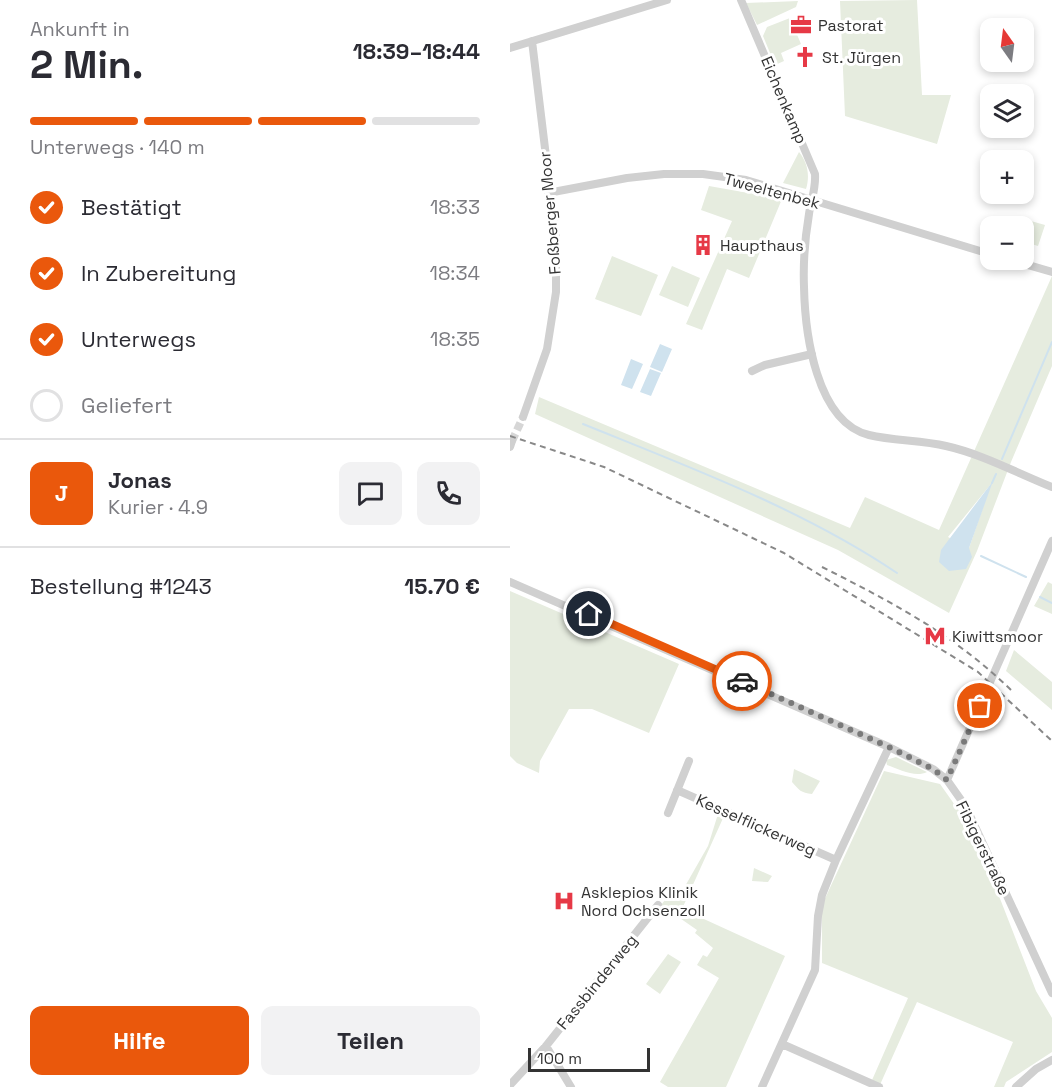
<!DOCTYPE html>
<html lang="de">
<head>
<meta charset="utf-8">
<style>
  body { margin:0; font-family:"Space Grotesk",sans-serif; background:#f2f2f3; color:#2b2b33; height:100vh; display:flex; flex-direction:column; font-size:22px; white-space:nowrap }
  * { box-sizing:border-box; margin:0 }
  p { font-size:20px; color:#7c7c81 }
  .icon { flex:none; width:33px; height:33px; fill:none; stroke:currentColor; stroke-width:2; stroke-linecap:round; stroke-linejoin:round }
  .map { position:relative; flex:1; overflow:hidden }
  .sheet { display:flex; flex-direction:column; background:#fff; width:510px }
  .sheet>* { flex:none }
  .needle { width:39px; rotate:346deg }
  .fabs { position:absolute; left:470px; top:18px; display:grid; gap:12px }
  .fabs a { display:grid; place-items:center; width:54px; height:54px; border-radius:12px; background:#fff; box-shadow:0 3px 9px #0003; font-size:30px }
  .scale { position:absolute; left:18px; bottom:15px; width:122px; box-sizing:border-box; padding-left:6px; border:3px solid #333; border-top:0; font-size:16px; line-height:21px; white-space:nowrap; color:#333; -webkit-text-stroke:4px #fff; paint-order:stroke }
  .pin { position:absolute; display:grid; place-items:center; width:51px; height:51px; color:#fff; margin:-26px; border:3px solid #fff; border-radius:50%; box-shadow:0 2px 6px #0007 }
  .courier { position:absolute; display:grid; place-items:center; width:60px; height:60px; margin:-30px; border:4px solid #ea580c; border-radius:50%; background:#fff; color:#222; box-shadow:0 2px 8px #0007 }
  .summary em { font-style:normal; font-weight:700 }
  .summary div { display:flex; flex-direction:column-reverse }
  .summary { display:flex; align-items:center; justify-content:space-between; height:102px; padding:0 30px }
  h1 { font-size:39px; font-weight:700; line-height:45px }
  .bar { display:grid; grid-template-columns:repeat(4,1fr); gap:9px 6px; align-content:center; height:72px; padding:0 30px }
  .bar i { height:8px; border-radius:4px; background:#e1e1e2 }
  .bar .on { background:#ea580c }
  .bar p { grid-column:span 4 }
  .line { display:flex; align-items:center; gap:15px; padding:0 30px; border-top:2px solid #e1e1e2 }
  .line div { flex:1 }
  .round { display:grid; place-items:center; flex:none; width:63px; height:63px; border-radius:12px; background:#f2f2f3 }
  ol { padding:0 30px; list-style:none }
  li { display:flex; align-items:center; gap:18px; height:66px }
  li p { margin-inline-start:auto }
  li .icon { padding:6px; border-radius:50%; background:#ea580c; color:#fff; stroke-width:4 }
  li:last-child { color:#7c7c81 }
  li i { width:33px; height:33px; border:3px solid #e1e1e2; border-radius:50% }
  .action { display:flex; gap:12px; margin-top:auto; padding:12px 30px }
  .action a { flex:1; height:69px; border-radius:12px; background:#ea580c; color:#fff; font-size:24px; font-weight:700; line-height:69px; text-align:center }
  .action a+a { background:#f2f2f3; color:#2b2b33 }
  main { display:flex; flex:1; min-height:0 }
  .map>svg:first-child { display:block }
  .green { fill:#e6ecdf; fill-rule:evenodd }
  .water { fill:#cfe2ee }
  .lines { fill:none; stroke-linecap:round; stroke-linejoin:round }
  .stream { stroke:#cfe2ee; stroke-width:2 }
  .minor-tunnel { stroke:#d6d6d6; stroke-width:8; stroke-dasharray:8 4; stroke-linecap:butt }
  .minor { stroke:#d0d0d0; stroke-width:8 }
  .rail { stroke:#888; stroke-width:2; stroke-dasharray:6 4.5; stroke-linecap:butt }
  .done { stroke:#7a7a7a; stroke-width:6; stroke-dasharray:0 10.8 }
  .route { stroke:#ea580c; stroke-width:8 }
  .labels { text-anchor:middle; dominant-baseline:central; stroke-width:6; stroke-linejoin:round; paint-order:stroke }
  .poi-label { font-size:16px; fill:#333; stroke:#fff; text-anchor:start }
  .street-label { font-size:16px; fill:#333; stroke:#fff }
</style>
</head>
<body>
<main>
<section class="sheet">
<div class="summary"><div><h1>2 Min.</h1><p>Ankunft in</p></div><em>18:39–18:44</em></div>
<div class="bar"><i class="on"></i><i class="on"></i><i class="on"></i><i></i><p>Unterwegs · 140 m</p></div>
<ol>
<li><svg class="icon" aria-label="check" viewBox="0 0 24 24"><path d="M5 12l5 5 9-10"/></svg>Bestätigt<p>18:33</p></li>
<li><svg class="icon" aria-label="check" viewBox="0 0 24 24"><path d="M5 12l5 5 9-10"/></svg>In Zubereitung<p>18:34</p></li>
<li><svg class="icon" aria-label="check" viewBox="0 0 24 24"><path d="M5 12l5 5 9-10"/></svg>Unterwegs<p>18:35</p></li>
<li><i></i>Geliefert</li>
</ol>
<div class="line" style="height:108px"><b class="round" style="background:#ea580c;color:#fff">J</b><div><b>Jonas</b><p>Kurier · 4.9</p></div><a class="round"><svg class="icon" aria-label="chat" viewBox="0 0 24 24"><path d="M4 5h16v11H9l-5 4z"/></svg></a><a class="round"><svg class="icon" aria-label="phone" viewBox="0 0 24 24"><path d="M5 4h4l2 5-3 2q2 4 5 5l2-3 5 2v4C11 20 4 13 5 4z"/></svg></a></div>
<div class="line" style="height:78px"><div>Bestellung #1243</div><b>15.70 €</b></div>
<div class="action"><a>Hilfe</a><a>Teilen</a></div>
</section>
<div class="map">
<svg width="542" height="1087" viewBox="0 0 542 1087">
  <rect width="100%" height="100%" fill="#fff"/>
  <path class="green" d="M 407,0 L 412,95 L 441,95 L 427,144 L 335,116 L 330,1 Z
    M 288,1 L 286,7 L 247,25 L 236,3 Z
    M 280,18 L 291,44 L 271,53 L 274,61 L 265,65 L 253,36 L 257,27 Z
    M 289,152 C 298,163 300,176 296,189 L 273,183 Z
    M 199,186 L 272,199 L 239,278 L 217,269 L 192,330 L 176,324 L 222,221 L 191,210 Z
    M 521,221 L 535,225 L 528,246 L 515,242 Z
    M 102,256 L 148,275 L 131,316 L 85,299 Z
    M 162,266 L 190,278 L 178,307 L 149,295 Z
    M 542,276 L 542,366 L 501,462 L 467,551 L 439,613 L 328,550 L 25,414 L 29,397 L 340,528 L 355,497 L 429,530 ZM 481,484 L 459,548 L 438,537 Z
    M 538,582 L 542,584 L 542,614 L 524,606 Z
    M 0,591 L 169,664 L 139,733 L 82,709 L 59,709 L 30,761 L 29,773 L 7,763 L 0,756 Z
    M 504,650 L 542,682 L 542,710 L 496,671 Z
    M 386,757 L 417,772 C 405,778 389,769 377,765 L 376,760 Z
    M 284,769 L 310,781 L 302,794 C 291,793 289,790 282,782 Z
    M 374,771 L 430,784 L 464,832 L 526,991 L 542,1018 L 542,1052 L 496,1082 L 494,1087 L 484,1087 L 503,1042 L 407,1002 L 369,1087 L 359,1087 L 398,998 L 312,963 L 312,905 Z
    M 208,814 L 214,816 L 172,909 L 275,956 L 216,1087 L 158,1087 L 150,1082 L 209,978 L 187,965 L 193,955 L 197,957 L 203,948 L 185,933 L 187,930 L 151,905 L 155,900 L 166,897 L 174,888 L 198,846 Z
    M 244,868 L 262,876 L 258,882 L 242,881 Z
    M 158,954 L 171,962 L 150,994 L 136,984 Z"/>
  <path class="water" d="M 150,344 L 162,349 L 152,372 L 140,367 Z
    M 121,359 L 133,364 L 122,389 L 111,385 Z
    M 140,369 L 151,373 L 141,396 L 130,392 Z
    M 483,481 L 459,548 L 462,557 L 456,569 L 439,571 L 429,562 L 431,550 Z"/>
  <g class="lines">
    <path class="stream" d="M 73,424 C 179,467 292,509 387,573
      M 492,459 L 542,342
      M 482,483 L 486,474
      M 471,556 L 516,577
      M 530,597 L 542,603"/>
    <path class="minor-tunnel" d="M 2,441 L 13,417"/>
    <path class="minor" d="M 231,0 L 305,174 C 306,189 301,200 299,214 C 295,238 293,262 294,287 C 295,333 306,422 359,435 C 384,441 411,440 436,446 C 472,454 507,473 542,487
      M 0,48 L 157,0
      M 38,193 L 117,178 L 154,174 L 193,174 L 236,180 L 480,254
      M 501,260 L 542,272
      M 242,371 L 255,365 L 302,354
      M 13,417 L 37,349 L 46,292 L 46,239 L 22,41
      M 0,447 L 2,441
      M 0,582 L 379,747 L 423,769 L 437,780 L 456,807 L 542,993
      M 437,780 L 542,541
      M 167,790 L 326,860
      M 158,813 L 179,761
      M 272,1044 L 369,1087
      M 36,1046 L 61,1087
      M 0,1085 L 36,1046 L 148,905
      M 252,1087 L 305,970 L 308,916 L 312,895 L 326,860 L 379,747
      M 506,1087 L 526,1069 L 542,1060"/>
    <path class="rail" d="M 0,436 L 94,467 L 274,553 L 468,672 L 542,741
      M 312,567 C 382,602 448,637 504,693"/>
  </g>
  <g class="lines">
    <path class="done" d="M 232,681 L 379,747 L 423,769 L 437,780 L 470,706"/>
    <path class="route" d="M 79,614 L 232,681"/>
  </g>
  <defs>
    <symbol id="office-bare" viewBox="-9 -9 18 18"><path d="M-6-3h4V-5.5h4V-3h4V5H-6ZM-1-4.5V-3h2v-1.5ZM-6 0V1H6V0Z" fill="#e63946" stroke="#fff" stroke-width="2.5" paint-order="stroke"/></symbol>
    <symbol id="church-bare" viewBox="-9 -9 18 18"><path d="M-1.2-6h2.4v3.5h3.3v2.4h-3.3V6h-2.4V-.1h-3.3v-2.4h3.3Z" fill="#e63946" stroke="#fff" stroke-width="2.5" paint-order="stroke"/></symbol>
    <symbol id="building-bare" viewBox="-9 -9 18 18"><path d="M-4-6H4V6H1V3H-1V6H-4ZM-2.5-4.3h1.7v1.8h-1.7ZM.8-4.3h1.7v1.8H.8ZM-2.5-1h1.7V.8h-1.7ZM.8-1h1.7V.8H.8Z" fill="#e63946" stroke="#fff" stroke-width="2.5" paint-order="stroke"/></symbol>
    <symbol id="metro-bare" viewBox="-9 -9 18 18"><path d="M-5.5 5V-5H-3L0 0L3-5H5.5V5H3V-.5L0 4L-3-.5V5Z" fill="#e63946" stroke="#fff" stroke-width="2.5" paint-order="stroke"/></symbol>
    <symbol id="hospital-bare" viewBox="-9 -9 18 18"><path d="M-5-5h3v3.5h4V-5h3V5h-3V1.5h-4V5h-3Z" fill="#e63946" stroke="#fff" stroke-width="2.5" paint-order="stroke"/></symbol>
  </defs>
  <g fill-rule="evenodd">
    <use href="#office-bare" x="276" y="10" width="30" height="30"/>
    <use href="#church-bare" x="280" y="42" width="30" height="30"/>
    <use href="#building-bare" x="178" y="230" width="30" height="30"/>
    <use href="#metro-bare" x="410" y="621" width="30" height="30"/>
    <use href="#hospital-bare" x="39" y="886" width="30" height="30"/>
  </g>
  <g class="labels">
    <g class="poi-label">
      <text x="308" y="25">Pastorat</text>
      <text x="312" y="57">St. Jürgen</text>
      <text x="210" y="245">Haupthaus</text>
      <text x="442" y="636">Kiwittsmoor</text>
      <text x="71" y="892">Asklepios Klinik<tspan x="71" dy="18">Nord Ochsenzoll</tspan></text>
    </g>
    <g class="street-label">
      <text transform="translate(274 100) rotate(67)">Eichenkamp</text>
      <text transform="translate(262 191) rotate(15)">Tweeltenbek</text>
      <text transform="translate(40 213) rotate(-95)">Foßberger Moor</text>
      <text transform="translate(246 825) rotate(24)">Kesselflickerweg</text>
      <text transform="translate(473 848) rotate(64)">Fibigerstraße</text>
      <text transform="translate(87 982) rotate(-51)">Fassbinderweg</text>
    </g>
  </g>
</svg>
<div class="fabs">
<a><svg class="needle" viewBox="-14 -14 28 28"><path d="M0-13l5 13h-10z" fill="#e53935"/><path d="M0 13l5-13h-10z" fill="#7c7c81"/></svg></a>
<a><svg class="icon" aria-label="layers" viewBox="0 0 24 24"><path d="M12 4l9 5-9 5-9-5zM3 14l9 5 9-5"/></svg></a>
<a>+</a>
<a>−</a>
</div>
<div class="scale">100 m</div>
<div class="pin" style="left:470px;top:706px;background:#ea580c"><svg class="icon" aria-label="bag" viewBox="0 0 24 24"><path d="M5 8h14l-1 12H6zM9 8a3 3 0 0 1 6 0"/></svg></div>
<div class="pin" style="left:79px;top:614px;background:#1f2937"><svg class="icon" aria-label="home" viewBox="0 0 24 24"><path d="M3 11l9-7 9 7M6 9v11h12V9"/></svg></div>
<div class="courier" style="left:232px;top:681px"><svg class="icon" aria-label="car" viewBox="0 0 24 24"><path d="M5 17H2v-5l4-1 3-4h7l3 4 3 1v5h-3M9 17h6M6 11h13"/><circle cx="7" cy="17" r="2"/><circle cx="17" cy="17" r="2"/></svg></div>
</div>
</main>
</body>
</html>
